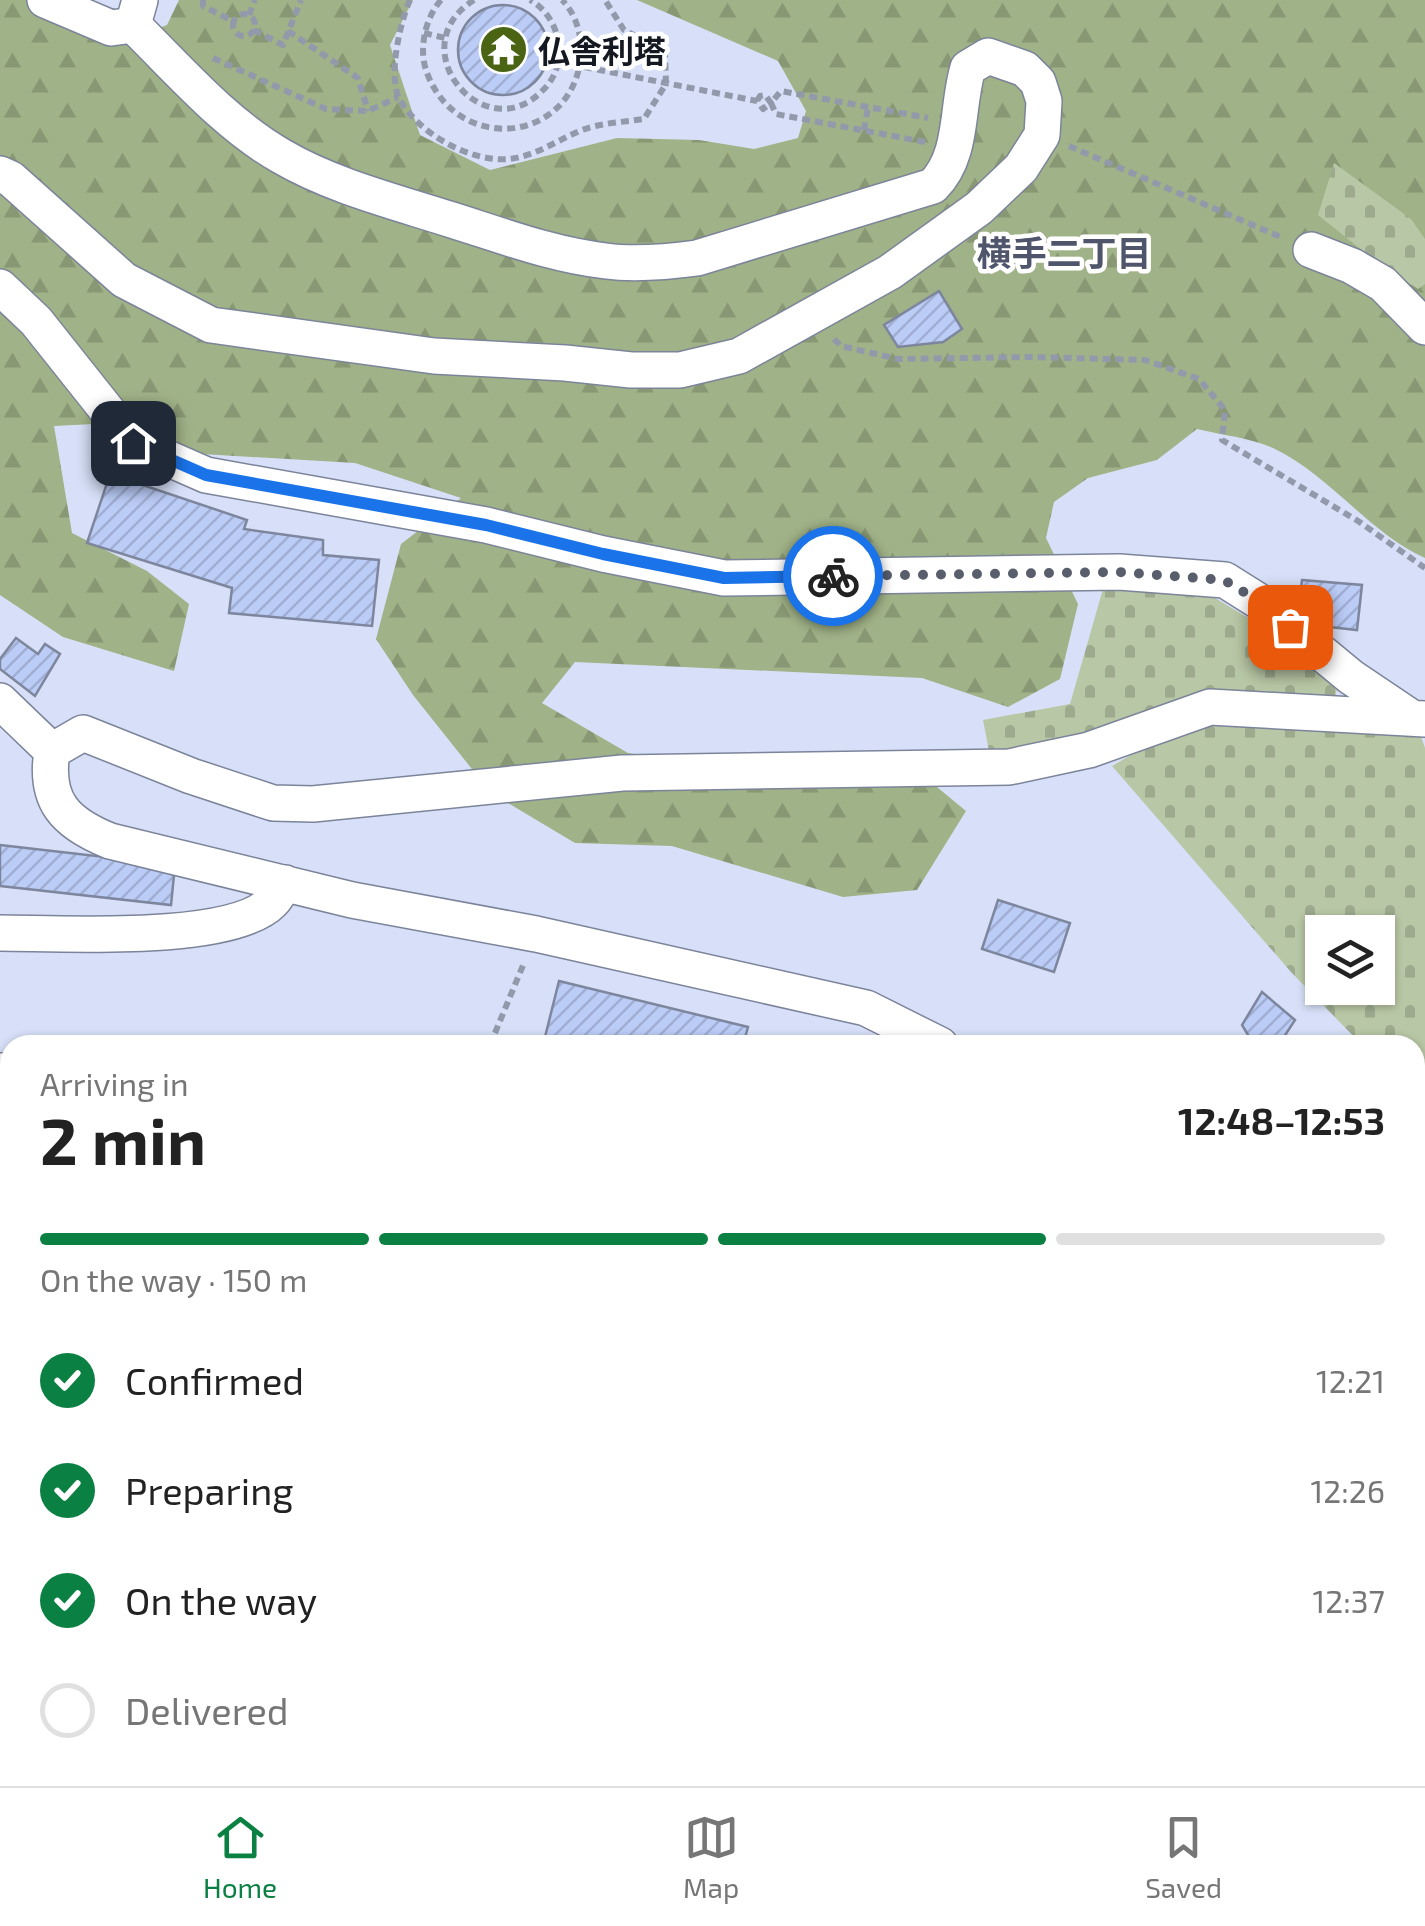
<!DOCTYPE html>
<html lang="en">
<head>
<meta charset="utf-8">
<style>
  body { margin:0; font-family:"Exo 2","Noto Sans JP",sans-serif; background:#f2f2f2; color:#222; height:100vh; display:flex; flex-direction:column; font-size:38px; white-space:nowrap }
  * { box-sizing:border-box; margin:0 }
  p { font-size:32px; color:#767676 }
  .icon { flex:none; width:55px; height:55px; fill:none; stroke:currentColor; stroke-width:2; stroke-linecap:round; stroke-linejoin:round }
  .map { position:relative; flex:1; overflow:hidden }
  .panel { position:absolute; left:0px; top:1035px; width:1425px; height:752px; display:flex; flex-direction:column; background:#fff; border-radius:30px 30px 0 0; box-shadow:0 2px 8px #0004 }
  .panel>* { flex:none }
  .buttons { position:absolute; left:1305px; top:915px; display:grid; gap:20px }
  .buttons a { display:grid; place-items:center; width:90px; height:90px; border-radius:0px; background:#fff; box-shadow:0 2px 8px #0004; font-size:50px }
  .pin { position:absolute; display:grid; place-items:center; width:85px; height:85px; color:#fff; margin:-42px; border-radius:20px; box-shadow:0 5px 15px #0006 }
  .courier { position:absolute; display:grid; place-items:center; width:100px; height:100px; margin:-50px; border:8px solid #1a73e8; border-radius:50%; background:#fff; color:#222; box-shadow:0 2px 12px #0007 }
  .summary em { font-style:normal; font-weight:700 }
  .summary div { display:flex; flex-direction:column-reverse }
  .summary { display:flex; align-items:center; justify-content:space-between; height:170px; padding:0 40px }
  h1 { font-size:65px; font-weight:700; line-height:75px }
  .bar { display:grid; grid-template-columns:repeat(4,1fr); gap:15px 10px; align-content:center; height:120px; padding:0 40px }
  .bar i { height:12px; border-radius:8px; background:#e0e0e0 }
  .bar .on { background:#0b8043 }
  .bar p { grid-column:span 4 }
  ol { padding:0 40px; list-style:none }
  li { display:flex; align-items:center; gap:30px; height:110px }
  li p { margin-inline-start:auto }
  li .icon { padding:10px; border-radius:50%; background:#0b8043; color:#fff; stroke-width:4 }
  li:last-child { color:#767676 }
  li i { width:55px; height:55px; border:5px solid #e0e0e0; border-radius:50% }
  .tab-bar { display:flex; justify-content:space-around; align-items:center; height:140px; border-top:2px solid #e0e0e0; background:#fff; font-size:28px; color:#767676 }
  .tab-bar a { display:grid; justify-items:center; gap:5px }
  .tab-bar .on { color:#0b8043 }
  .map>svg:first-child { display:block }
  .forest { fill:url(#forest-firs) }
  .cemetery { fill:url(#cemetery-stones); fill-rule:evenodd }
  .building { fill:url(#building-hatch); stroke:#7d869c; stroke-width:2.5 }
  .lines { fill:none; stroke-linecap:round; stroke-linejoin:round }
  .minor-casing { stroke:#7c849a; stroke-width:38 }
  .path { stroke:#9299ab; stroke-width:6; stroke-dasharray:8 5; stroke-linecap:butt }
  .minor { stroke:#fff; stroke-width:35 }
  .done { stroke:#585e6c; stroke-width:10; stroke-dasharray:0 18 }
  .route { stroke:#1a73e8; stroke-width:12 }
  .labels { text-anchor:middle; dominant-baseline:central; stroke-width:9; stroke-linejoin:round; paint-order:stroke }
  .poi-label { font-size:32px; font-weight:bold; fill:#141820; stroke:#fff; text-anchor:start }
  .neighbourhood-label { font-size:35px; font-weight:bold; fill:#4f566b; stroke:#fff }
</style>
</head>
<body>
<div class="map">
<svg width="1425" height="1786" viewBox="0 0 1425 1786">
  <defs>
    <pattern id="forest-firs" width="22" height="20" patternUnits="userSpaceOnUse" patternTransform="scale(2.5)"><rect width="22" height="20" fill="#a0b287"/><path d="M5 1l3.5 6h-7zM16 11l3.5 6h-7z" fill="#899874"/></pattern>
    <pattern id="cemetery-stones" width="16" height="16" patternUnits="userSpaceOnUse" patternTransform="scale(2.5)"><rect width="16" height="16" fill="#b8c7a5"/><path d="M2 7V4a2 2 0 0 1 4 0v3zM10 15v-3a2 2 0 0 1 4 0v3z" fill="#9daa8e"/></pattern>
    <pattern id="building-hatch" width="6" height="6" patternUnits="userSpaceOnUse" patternTransform="scale(2.5)"><rect width="6" height="6" fill="#bbccf7"/><path d="M-1 1l2-2M0 6l6-6M5 7l2-2" fill="none" stroke="#a0aed3"/></pattern>
  </defs>
  <rect width="100%" height="100%" fill="#d7e0f8"/>
  <path class="forest" d="M 0,0 L 80,0 L 112,46 L 167,25 L 179,0 L 413,0 L 390,45 L 420,135 L 490,170 L 617,138 L 699,140 L 754,149 L 798,138 L 806,111 L 778,61 L 637,0 L 1425,0 L 1425,558 C 1369,533 1330,475 1273,448 C 1251,438 1221,435 1197,429 L 1157,460 L 1088,478 L 1054,502 L 1046,538 L 1078,604 L 1060,679 L 1008,707 L 922,678 L 575,662 L 542,703 L 628,753 L 725,768 L 926,778 L 966,811 L 917,890 L 843,897 L 672,846 L 575,843 L 491,793 L 413,695 L 376,639 L 401,544 L 461,498 L 355,463 L 201,454 L 133,422 L 54,426 L 72,533 L 147,571 L 189,604 L 174,671 L 63,637 L 0,595 Z"/>
  <path class="cemetery" d="M 1334,163 L 1411,219 L 1425,239 L 1425,284 L 1418,289 L 1374,260 L 1318,215 Z
    M 1105,582 L 1197,587 L 1281,638 L 1338,683 L 1333,708 L 1262,691 L 1181,698 L 1056,746 L 990,756 L 983,720 L 1070,704 Z
    M 1212,718 L 1417,725 L 1425,748 L 1425,1118 L 1415,1103 L 1415,1045 L 1362,1045 L 1291,972 L 1112,766 L 1173,731 ZM 1322,932 L 1378,932 L 1378,988 L 1322,988 Z"/>
  <path class="building" d="M458 50a45 45 0 1 1 90 0a45 45 0 1 1-90 0Z
    M 939,291 L 962,329 L 943,342 L 898,347 L 884,325 Z
    M 110,474 L 247,520 L 244,529 L 323,540 L 323,555 L 379,560 L 372,626 L 229,613 L 232,588 L 87,543 Z
    M 1302,580 L 1362,585 L 1357,630 L 1311,625 L 1312,607 L 1299,605 Z
    M 16,638 L 38,654 L 45,644 L 60,654 L 35,696 L 0,669 L 0,659 Z
    M 0,845 L 175,865 L 171,905 L 0,886 Z
    M 998,900 L 1070,923 L 1054,972 L 982,949 Z
    M 559,981 L 748,1027 L 743,1045 L 543,1045 Z
    M 1262,992 L 1295,1020 L 1280,1043 L 1254,1045 L 1242,1025 Z
    M 0,1185 L 10,1185 L 10,1249 L 0,1248 Z
    M 0,1395 L 10,1395 L 10,1516 L 0,1516 Z
    M 0,1649 L 10,1649 L 10,1700 L 0,1699 Z
    M 0,1775 L 38,1778 L 38,1786 L 0,1786 Z
    M 157,1778 L 169,1778 L 169,1786 L 131,1786 L 131,1781 Z
    M 212,1778 L 267,1778 L 266,1786 L 212,1786 Z
    M 479,1778 L 632,1778 L 657,1786 L 499,1786 Z
    M 913,1778 L 973,1778 L 970,1786 L 923,1786 L 911,1782 Z
    M 1178,1778 L 1208,1778 L 1197,1786 L 1185,1786 Z
    M 1299,1778 L 1340,1778 L 1347,1782 L 1344,1786 L 1311,1786 Z"/>
  <g class="lines">
    <defs>
      <path id="minor" d="M 45,0 L 111,28 L 133,25 L 140,0
        M 0,174 L 11,179 L 124,280 L 211,325 L 434,356 L 565,363 L 631,370 L 680,370 L 739,356 L 890,272 L 979,208 L 1021,168 L 1042,135 L 1044,101 L 1038,82 L 1025,69 L 988,56 L 968,68 C 956,107 964,155 933,186 L 697,258 C 667,262 636,265 606,261 C 553,255 503,236 452,220 C 396,202 332,186 281,156 C 225,124 179,70 133,25
        M 1311,250 L 1352,266 L 1383,284 L 1425,327
        M 0,287 L 36,321 L 133,443 L 206,475 L 486,525 L 603,554 L 724,578 L 1119,572 L 1225,580 L 1260,602 L 1351,677 L 1409,716
        M 0,701 L 52,751
        M 0,933 C 60,933 231,944 272,902 C 277,897 281,889 285,883
        M 940,1045 L 866,1008 L 536,934 L 352,900 L 110,841 C 65,823 44,801 52,751 L 83,733 L 191,776 L 273,803 L 313,804 L 622,773 L 1009,767 L 1089,750 L 1210,707 L 1425,719
        M 0,1071 L 10,1071
        M 0,1534 L 10,1534
        M 1415,1657 L 1425,1665
        M 0,1751 L 10,1751
        M 398,1778 L 421,1786
        M 455,1786 L 455,1778
        M 979,1786 L 979,1778"/>
    </defs>
    <use href="#minor" class="minor-casing"/>
    <path class="path" d="M 203,0 L 203,6 L 233,21
      M 410,0 C 400,22 388,76 399,98 C 417,133 471,163 510,159 C 538,155 557,140 582,130 C 600,123 624,122 644,119 L 666,84 L 665,51 L 624,30 L 605,0
      M 441,0 C 425,18 418,50 427,73 C 459,158 579,142 581,50 C 581,32 575,13 562,0
      M 474,0 C 399,47 483,149 541,92 C 553,81 559,68 559,51 C 559,30 548,10 530,0
      M233 25a11 11 0 1 1 22 0a11 11 0 1 1-22 0Z
      M 249,15 L 255,0
      M 254,30 L 283,45 L 301,0
      M 288,31 L 358,78 L 368,111
      M 424,33 L 445,38
      M 213,58 L 326,109 L 368,111 L 398,97
      M 559,62 L 757,101 L 763,109 L 771,103 L 765,95 L 760,96 L 757,101
      M 864,130 L 868,107
      M 925,142 L 776,114 L 771,103 L 781,91 L 928,118
      M 1069,146 L 1283,238
      M 834,339 L 841,346 L 898,359 L 1031,357 L 1145,360 L 1199,379 L 1225,410 L 1222,440 L 1358,521 L 1425,568
      M 490,1045 L 524,963"/>
    <use href="#minor" class="minor"/>
  </g>
  <g class="lines">
    <path class="done" d="M 833,576 L 1119,572 L 1224,580 L 1260,602 L 1290,627"/>
    <path class="route" d="M 133,443 L 206,475 L 486,525 L 603,554 L 724,578 L 833,576"/>
  </g>
  <defs>
    <symbol id="temple-disc" viewBox="-11 -11 22 22"><circle r="9.5" fill="#4a6414" stroke="#fff"/><path d="M0-6L5-2H3V0L6.5 2.5H4V6H1.5V3h-3V6H-4V2.5H-6.5L-3 0V-2H-5Z" fill="#fff"/></symbol>
  </defs>
  <g fill-rule="evenodd">
    <use href="#temple-disc" x="476" y="22" width="55" height="55"/>
  </g>
  <g class="labels">
    <g class="poi-label">
      <text x="538" y="50">仏舎利塔</text>
    </g>
    <g class="neighbourhood-label">
      <text x="1064" y="252">横手二丁目</text>
    </g>
  </g>
</svg>
<div class="buttons">
<a><svg class="icon" aria-label="layers" viewBox="0 0 24 24"><path d="M12 4l9 5-9 5-9-5zM3 14l9 5 9-5"/></svg></a>
</div>
<div class="pin" style="left:1290px;top:627px;background:#ea580c"><svg class="icon" aria-label="bag" viewBox="0 0 24 24"><path d="M5 8h14l-1 12H6zM9 8a3 3 0 0 1 6 0"/></svg></div>
<div class="pin" style="left:133px;top:443px;background:#1f2937"><svg class="icon" aria-label="home" viewBox="0 0 24 24"><path d="M3 11l9-7 9 7M6 9v11h12V9"/></svg></div>
<div class="courier" style="left:833px;top:576px"><svg class="icon" aria-label="bike" viewBox="0 0 24 24"><circle cx="6" cy="16" r="4"/><circle cx="18" cy="16" r="4"/><path d="M6 16l4-8h5l3 8M10 8l3 8H6M13 5h3"/></svg></div>
<section class="panel">
<div class="summary"><div><h1>2 min</h1><p>Arriving in</p></div><em>12:48–12:53</em></div>
<div class="bar"><i class="on"></i><i class="on"></i><i class="on"></i><i></i><p>On the way · 150 m</p></div>
<ol>
<li><svg class="icon" aria-label="check" viewBox="0 0 24 24"><path d="M5 12l5 5 9-10"/></svg>Confirmed<p>12:21</p></li>
<li><svg class="icon" aria-label="check" viewBox="0 0 24 24"><path d="M5 12l5 5 9-10"/></svg>Preparing<p>12:26</p></li>
<li><svg class="icon" aria-label="check" viewBox="0 0 24 24"><path d="M5 12l5 5 9-10"/></svg>On the way<p>12:37</p></li>
<li><i></i>Delivered</li>
</ol>
</section>
</div>
<nav class="tab-bar">
<a class="on"><svg class="icon" aria-label="home" viewBox="0 0 24 24"><path d="M3 11l9-7 9 7M6 9v11h12V9"/></svg>Home</a>
<a><svg class="icon" aria-label="map" viewBox="0 0 24 24"><path d="M3 6l6-2 6 2 6-2v14l-6 2-6-2-6 2zM9 4v14M15 6v14"/></svg>Map</a>
<a><svg class="icon" aria-label="saved" viewBox="0 0 24 24"><path d="M7 4h10v16l-5-4-5 4z"/></svg>Saved</a>
</nav>
</body>
</html>
